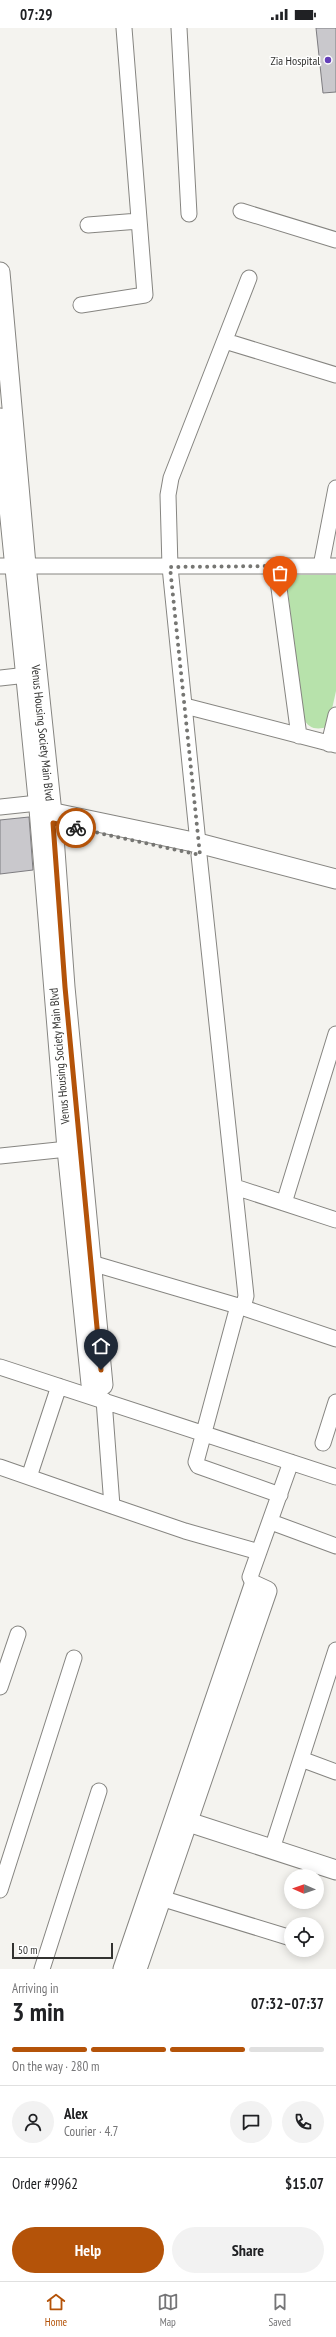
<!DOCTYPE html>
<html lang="en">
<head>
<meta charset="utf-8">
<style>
  body { margin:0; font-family:"PT Sans Narrow",sans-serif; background:#f2f2f2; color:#202124; height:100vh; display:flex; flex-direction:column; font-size:15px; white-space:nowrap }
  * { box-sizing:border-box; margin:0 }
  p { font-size:13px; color:#757577 }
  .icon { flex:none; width:22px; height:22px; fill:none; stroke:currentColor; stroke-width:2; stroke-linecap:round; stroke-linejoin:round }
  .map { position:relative; height:1941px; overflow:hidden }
  .panel { display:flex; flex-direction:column; background:#fff; flex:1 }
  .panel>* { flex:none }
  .needle { width:26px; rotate:272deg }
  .buttons { position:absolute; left:284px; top:1841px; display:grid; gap:8px }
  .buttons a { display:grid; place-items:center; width:40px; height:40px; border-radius:50%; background:#fff; box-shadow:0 2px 10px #0003; font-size:20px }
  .scale { position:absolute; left:12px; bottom:10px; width:101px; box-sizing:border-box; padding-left:4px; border:2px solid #323230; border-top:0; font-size:11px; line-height:14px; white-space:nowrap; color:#323230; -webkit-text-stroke:3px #fff; paint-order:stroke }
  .pin { position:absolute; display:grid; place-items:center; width:34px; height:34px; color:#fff; margin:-41px -17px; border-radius:50% 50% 50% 0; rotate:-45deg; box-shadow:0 0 4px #0007 }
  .pin .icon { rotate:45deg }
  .courier { position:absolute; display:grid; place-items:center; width:40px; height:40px; margin:-20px; border:3px solid #b45309; border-radius:50%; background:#fff; color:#222; box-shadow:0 1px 5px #0007 }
  .head em { font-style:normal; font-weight:700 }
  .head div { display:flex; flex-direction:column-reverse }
  .head { display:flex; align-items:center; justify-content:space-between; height:68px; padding:0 12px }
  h1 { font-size:26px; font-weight:700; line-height:30px }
  .bar { display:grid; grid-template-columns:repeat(4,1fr); gap:6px 4px; align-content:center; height:48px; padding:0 12px }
  .bar i { height:5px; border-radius:3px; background:#e0e0e0 }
  .bar .active { background:#b45309 }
  .bar p { grid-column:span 4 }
  .line { display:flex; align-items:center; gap:10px; padding:0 12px; border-top:1px solid #e0e0e0 }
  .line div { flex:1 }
  .round { display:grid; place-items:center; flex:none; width:42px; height:42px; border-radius:21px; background:#f2f2f2 }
  .cta { display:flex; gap:8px; margin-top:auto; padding:8px 12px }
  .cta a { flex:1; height:46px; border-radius:24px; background:#b45309; color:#fff; font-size:16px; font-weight:700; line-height:46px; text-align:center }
  .cta a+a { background:#f2f2f2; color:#202124 }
  .status { display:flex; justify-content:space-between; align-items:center; height:28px; padding:0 20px; background:#fff; direction:ltr }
  .status svg { height:11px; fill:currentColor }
  .tabs { display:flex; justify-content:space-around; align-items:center; height:56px; border-top:1px solid #e0e0e0; background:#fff; font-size:11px; color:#757577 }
  .tabs a { display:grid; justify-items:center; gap:2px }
  .tabs .active { color:#b45309 }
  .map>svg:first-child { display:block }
  .green { fill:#b7e2ab }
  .building { fill:#c9c8cc; stroke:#7d7c80 }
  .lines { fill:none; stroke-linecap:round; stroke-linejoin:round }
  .minor-casing { stroke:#868581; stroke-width:17 }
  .tertiary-casing { stroke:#868581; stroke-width:21 }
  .minor { stroke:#fff; stroke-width:15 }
  .tertiary { stroke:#fff; stroke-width:19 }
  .done { stroke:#767673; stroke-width:4; stroke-dasharray:0 7.2 }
  .route { stroke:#b45309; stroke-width:5 }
  .poi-dot { fill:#6540b9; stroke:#fff; stroke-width:1.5 }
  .labels { text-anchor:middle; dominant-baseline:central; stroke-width:3; stroke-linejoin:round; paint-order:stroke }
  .poi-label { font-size:12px; fill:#323230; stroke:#fff; text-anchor:end }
  .street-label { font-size:12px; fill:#323230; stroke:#fff }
</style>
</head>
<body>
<div class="status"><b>07:29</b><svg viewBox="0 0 49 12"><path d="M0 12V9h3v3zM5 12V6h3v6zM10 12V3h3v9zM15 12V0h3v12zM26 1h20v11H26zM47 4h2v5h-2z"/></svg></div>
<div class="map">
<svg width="336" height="1941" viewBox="0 0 336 1941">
  <rect width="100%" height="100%" fill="#f4f3ef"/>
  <path class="green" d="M 286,547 L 336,547 L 336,663 L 328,699 C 316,702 309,701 303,690 Z"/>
  <path class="building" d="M 316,0 L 336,0 L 336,64 L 323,65 Z
    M 29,789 L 33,842 L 0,846 L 0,792 Z"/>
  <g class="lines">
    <defs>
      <path id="minor" d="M 179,0 L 189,186
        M 241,183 L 336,212
        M 88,197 L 139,193
        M 81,277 L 145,267 L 124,0
        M 225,313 L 336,347
        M 0,538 L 336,538
        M 276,538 L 299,708
        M 321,538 L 336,460
        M 0,650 L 36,646
        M 185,678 L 336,717
        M 329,716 L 336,687
        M 0,779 L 38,775
        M 198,815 L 170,539 L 168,467 L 171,450 L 249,250
        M 199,827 L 246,1268 L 243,1280
        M 0,1128 L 77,1120
        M 235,1159 L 336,1192
        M 284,1175 L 336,1006
        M 81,1232 L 238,1278 L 336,1311
        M 238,1278 L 196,1434 L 198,1438 L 280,1467
        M 0,1339 L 336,1449
        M 104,1372 L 112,1478 L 185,1503 L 259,1524
        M 323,1415 L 336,1374
        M 0,1439 L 112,1478
        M 29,1449 L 59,1358
        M 271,1494 L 336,1518
        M 254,1557 L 250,1549 L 291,1434
        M 0,1659 L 18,1606
        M 301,1731 L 336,1744
        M 272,1821 L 336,1622
        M 0,1862 L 74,1630
        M 151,1867 L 291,1910
        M 42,1941 L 99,1763"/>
      <g id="tertiary">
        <path id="s1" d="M 0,244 L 26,537 L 53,795 L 65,959 L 103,1357 L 91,1356 L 67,1121 L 39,781 L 0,390"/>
        <path d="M 40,782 L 198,815 L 336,851"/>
        <path d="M 176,1790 L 336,1842"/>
        <path d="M 123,1941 L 254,1557 L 267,1563 L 137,1941"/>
      </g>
    </defs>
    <use href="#minor" class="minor-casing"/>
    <use href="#tertiary" class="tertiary-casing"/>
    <use href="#minor" class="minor"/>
    <use href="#tertiary" class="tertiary"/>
  </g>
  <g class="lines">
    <path class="done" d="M 76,800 L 200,827 L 170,539 L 276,538 L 280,569"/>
    <path class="route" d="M 76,800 L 53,795 L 65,959 L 101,1342"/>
  </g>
  <circle class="poi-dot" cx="328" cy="32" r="4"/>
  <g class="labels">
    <g class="poi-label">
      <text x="320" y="32">Zia Hospital</text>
    </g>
    <g class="street-label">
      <text stroke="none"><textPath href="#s1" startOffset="463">Venus Housing Society Main Blvd</textPath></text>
      <text transform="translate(59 1028) rotate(-95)">Venus Housing Society Main Blvd</text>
    </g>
  </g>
</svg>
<div class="buttons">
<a><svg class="needle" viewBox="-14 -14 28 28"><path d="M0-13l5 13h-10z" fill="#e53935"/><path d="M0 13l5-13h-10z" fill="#757577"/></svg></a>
<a><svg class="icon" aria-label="locate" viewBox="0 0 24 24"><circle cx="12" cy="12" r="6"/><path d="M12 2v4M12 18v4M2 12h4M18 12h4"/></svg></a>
</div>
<div class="scale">50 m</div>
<div class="pin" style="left:280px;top:569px;background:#ea580c"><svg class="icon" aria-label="bag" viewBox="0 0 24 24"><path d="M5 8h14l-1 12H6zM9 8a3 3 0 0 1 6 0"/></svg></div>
<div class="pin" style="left:101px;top:1342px;background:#1f2937"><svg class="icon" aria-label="home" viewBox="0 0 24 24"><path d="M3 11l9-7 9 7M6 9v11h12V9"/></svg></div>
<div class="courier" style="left:76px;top:800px"><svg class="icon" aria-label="bike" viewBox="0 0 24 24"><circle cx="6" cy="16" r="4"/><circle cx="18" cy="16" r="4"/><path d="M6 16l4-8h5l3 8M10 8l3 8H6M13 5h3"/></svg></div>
</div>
<section class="panel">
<div class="head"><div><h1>3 min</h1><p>Arriving in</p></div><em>07:32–07:37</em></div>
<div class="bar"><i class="active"></i><i class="active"></i><i class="active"></i><i></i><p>On the way · 280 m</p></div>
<div class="line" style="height:72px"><a class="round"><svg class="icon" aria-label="person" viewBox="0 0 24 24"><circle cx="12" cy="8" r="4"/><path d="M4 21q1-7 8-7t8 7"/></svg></a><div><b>Alex</b><p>Courier · 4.7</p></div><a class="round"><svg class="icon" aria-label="chat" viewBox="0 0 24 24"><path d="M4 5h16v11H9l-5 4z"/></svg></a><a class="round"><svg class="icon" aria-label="phone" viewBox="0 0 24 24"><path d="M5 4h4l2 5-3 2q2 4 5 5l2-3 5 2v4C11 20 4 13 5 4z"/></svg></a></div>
<div class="line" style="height:52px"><div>Order #9962</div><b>$15.07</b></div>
<div class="cta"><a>Help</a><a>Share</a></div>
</section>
<nav class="tabs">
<a class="active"><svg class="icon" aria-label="home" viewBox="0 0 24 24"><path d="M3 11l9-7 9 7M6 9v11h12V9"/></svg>Home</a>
<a><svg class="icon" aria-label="map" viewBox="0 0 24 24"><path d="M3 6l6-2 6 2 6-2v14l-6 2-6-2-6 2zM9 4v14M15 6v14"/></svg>Map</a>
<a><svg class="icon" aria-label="saved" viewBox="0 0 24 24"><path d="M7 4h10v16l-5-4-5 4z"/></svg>Saved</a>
</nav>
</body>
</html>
